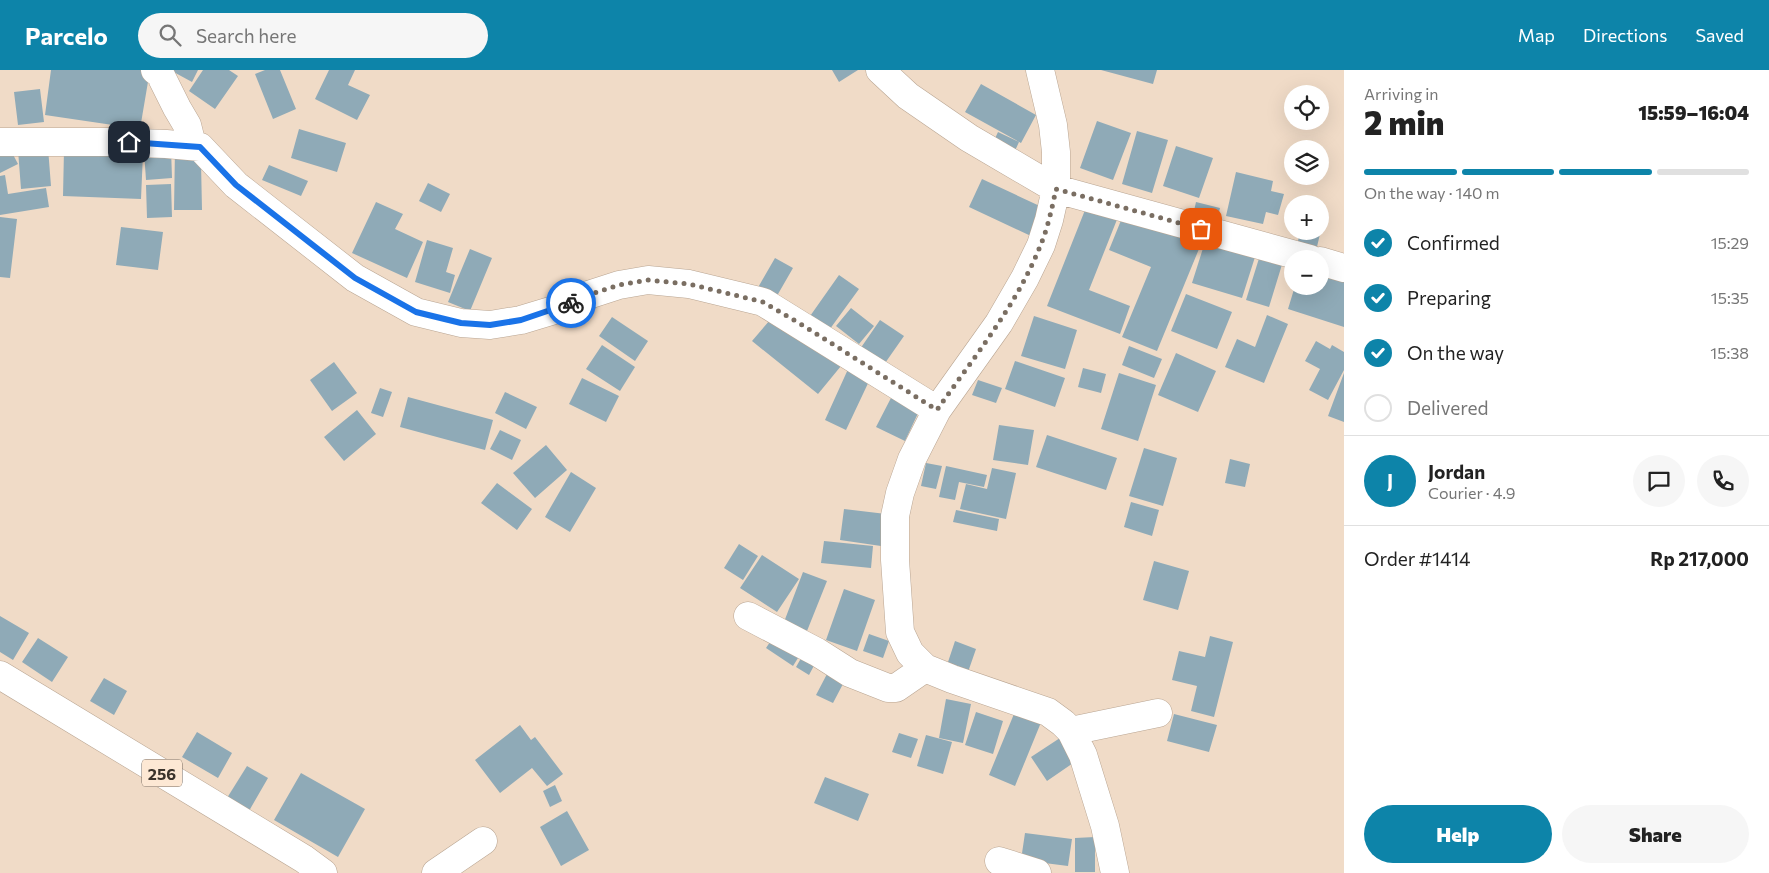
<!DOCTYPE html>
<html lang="en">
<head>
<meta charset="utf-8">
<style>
  body { margin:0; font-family:Commissioner,sans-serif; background:#f6f6f6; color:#222; height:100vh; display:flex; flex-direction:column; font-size:19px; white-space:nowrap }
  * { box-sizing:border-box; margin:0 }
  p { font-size:16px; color:#767676 }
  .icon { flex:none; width:28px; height:28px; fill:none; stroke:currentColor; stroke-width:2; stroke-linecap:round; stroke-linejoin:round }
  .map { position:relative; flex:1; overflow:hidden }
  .sheet { display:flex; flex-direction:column; background:#fff; width:425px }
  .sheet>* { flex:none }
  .controls { position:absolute; left:1284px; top:15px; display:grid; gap:10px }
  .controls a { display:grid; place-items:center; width:45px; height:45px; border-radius:50%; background:#fff; box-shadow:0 5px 20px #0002; font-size:25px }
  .pin { position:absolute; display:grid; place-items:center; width:42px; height:42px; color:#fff; margin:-21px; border-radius:10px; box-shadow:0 2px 8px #0006 }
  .courier { position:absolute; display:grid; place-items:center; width:50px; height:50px; margin:-25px; border:4px solid #1a73e8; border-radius:50%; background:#fff; color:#222; box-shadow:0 1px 6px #0007 }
  .overview em { font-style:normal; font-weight:800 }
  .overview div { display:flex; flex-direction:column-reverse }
  .overview { display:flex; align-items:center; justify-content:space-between; height:85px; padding:0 20px }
  h1 { font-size:32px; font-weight:800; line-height:38px }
  .bar { display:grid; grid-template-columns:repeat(4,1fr); gap:8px 5px; align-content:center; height:60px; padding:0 20px }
  .bar i { height:6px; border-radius:4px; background:#e0e0e0 }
  .bar .current { background:#0d84a9 }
  .bar p { grid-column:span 4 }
  .line { display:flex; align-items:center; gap:12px; padding:0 20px; border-top:1px solid #e0e0e0 }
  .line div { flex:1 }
  .round { display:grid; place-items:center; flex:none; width:52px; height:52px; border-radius:26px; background:#f6f6f6 }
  ol { padding:0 20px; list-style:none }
  li { display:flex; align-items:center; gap:15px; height:55px }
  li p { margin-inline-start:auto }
  li .icon { padding:5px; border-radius:50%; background:#0d84a9; color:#fff; stroke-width:4 }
  li:last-child { color:#767676 }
  li i { width:28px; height:28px; border:2px solid #e0e0e0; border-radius:50% }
  .button { display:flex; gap:10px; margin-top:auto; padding:10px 20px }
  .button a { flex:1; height:58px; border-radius:30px; background:#0d84a9; color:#fff; font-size:20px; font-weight:800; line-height:58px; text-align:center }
  .button a+a { background:#f6f6f6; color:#222 }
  header { display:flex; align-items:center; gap:30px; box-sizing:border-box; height:70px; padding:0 25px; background:#0d84a9; color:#fff }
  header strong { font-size:24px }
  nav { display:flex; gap:28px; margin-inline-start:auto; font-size:18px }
  .search { width:350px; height:45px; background:#f6f6f6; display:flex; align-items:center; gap:12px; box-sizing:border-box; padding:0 18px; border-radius:28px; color:#767676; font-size:19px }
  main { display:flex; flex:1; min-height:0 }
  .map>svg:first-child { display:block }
  .building { fill:#8faab7 }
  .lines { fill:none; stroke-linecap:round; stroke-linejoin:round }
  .minor-casing { stroke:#b9a592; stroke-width:29 }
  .major-casing { stroke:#b9a592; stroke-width:29 }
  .minor { stroke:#fff; stroke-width:28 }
  .major { stroke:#fff; stroke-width:28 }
  .done { stroke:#7a6e62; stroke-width:5; stroke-dasharray:0 9 }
  .route { stroke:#1a73e8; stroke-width:6 }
  .labels { text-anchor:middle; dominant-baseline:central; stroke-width:4; stroke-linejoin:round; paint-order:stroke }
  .shield { fill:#fde8d4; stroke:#75695e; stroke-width:1 }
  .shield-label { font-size:16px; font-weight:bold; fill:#3b332b }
</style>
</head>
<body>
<header>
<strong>Parcelo</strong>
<div class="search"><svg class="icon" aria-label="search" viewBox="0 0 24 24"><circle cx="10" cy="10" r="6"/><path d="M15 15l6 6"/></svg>Search here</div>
<nav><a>Map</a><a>Directions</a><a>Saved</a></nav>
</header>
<main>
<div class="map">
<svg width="1344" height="803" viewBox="0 0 1344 803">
  <rect width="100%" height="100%" fill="#f0dbc7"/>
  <path class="building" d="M 51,0 L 150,0 L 140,59 L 45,45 Z
    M 170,0 L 198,0 L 192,12 Z
    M 203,0 L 229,0 L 238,6 L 215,39 L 189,21 Z
    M 265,0 L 280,0 L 296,39 L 273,49 L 255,4 Z
    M 329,0 L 355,0 L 348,15 L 370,25 L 357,50 L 315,29 Z
    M 832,0 L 858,0 L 839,12 Z
    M 1101,0 L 1157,0 L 1153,14 Z
    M 981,14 L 1036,45 L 1021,73 L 965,42 Z
    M 40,19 L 44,52 L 18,55 L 14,22 Z
    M 1097,51 L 1131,63 L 1113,110 L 1080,98 Z
    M 299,59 L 346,73 L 337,102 L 291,88 Z
    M 1137,61 L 1168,70 L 1152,123 L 1122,114 Z
    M 998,62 L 1019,72 L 1012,87 L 991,77 Z
    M 7,73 L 18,94 L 0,103 L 0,76 Z
    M 1176,76 L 1213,88 L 1199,128 L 1163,116 Z
    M 48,78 L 51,116 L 21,119 L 18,80 Z
    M 175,78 L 201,92 L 202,140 L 174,140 Z
    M 171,79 L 172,108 L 146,110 L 144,81 Z
    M 64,80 L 143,83 L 141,129 L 63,126 Z
    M 269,95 L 308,111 L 301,126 L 262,110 Z
    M 1236,102 L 1273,111 L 1271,121 L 1284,124 L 1278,145 L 1266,142 L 1263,154 L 1226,146 Z
    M 5,105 L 8,124 L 46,118 L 49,137 L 0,145 L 0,106 Z
    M 982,109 L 1044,138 L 1031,166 L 969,137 Z
    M 428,113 L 450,124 L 441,142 L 419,131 Z
    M 171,114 L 172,147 L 147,148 L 146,115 Z
    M 376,132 L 403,144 L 395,159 L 423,172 L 407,208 L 352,183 Z
    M 1196,132 L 1220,138 L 1215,159 L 1191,154 Z
    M 1087,135 L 1118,147 L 1089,220 L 1130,236 L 1120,264 L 1047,236 Z
    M 1124,143 L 1201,174 L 1157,281 L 1122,267 L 1151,197 L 1109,180 Z
    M 0,147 L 17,149 L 10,208 L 0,207 Z
    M 121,157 L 163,162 L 158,200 L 116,195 Z
    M 1300,161 L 1320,164 L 1316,181 L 1297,176 Z
    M 427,170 L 453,178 L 446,202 L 455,205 L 450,223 L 415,212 Z
    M 1205,172 L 1255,187 L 1242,228 L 1192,213 Z
    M 470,179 L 492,188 L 470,241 L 448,232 Z
    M 1261,182 L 1284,188 L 1269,237 L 1246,230 Z
    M 775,188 L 793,198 L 774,231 L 756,221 Z
    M 1320,195 L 1344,203 L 1344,257 L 1288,239 L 1295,216 L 1320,216 Z
    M 839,205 L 859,219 L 827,263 L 808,249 Z
    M 1186,224 L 1232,242 L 1217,279 L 1171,261 Z
    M 851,238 L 874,256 L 859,274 L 836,256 Z
    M 776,243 L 841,296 L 818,324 L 752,271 Z
    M 1267,245 L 1288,254 L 1264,313 L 1225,297 L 1237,269 L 1255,277 Z
    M 1034,246 L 1077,260 L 1065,299 L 1021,286 Z
    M 612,247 L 648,271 L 635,291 L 599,266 Z
    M 880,250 L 904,266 L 883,296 L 860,279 Z
    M 1316,271 L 1330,279 L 1332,275 L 1344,282 L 1344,300 L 1328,330 L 1309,320 L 1320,299 L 1305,291 Z
    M 602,275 L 635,297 L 620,321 L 586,299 Z
    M 1129,276 L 1162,289 L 1154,308 L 1122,295 Z
    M 1176,283 L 1216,301 L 1198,342 L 1158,325 Z
    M 1015,291 L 1065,308 L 1055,337 L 1005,319 Z
    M 334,292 L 357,323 L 332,341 L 310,310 Z
    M 849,297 L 871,307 L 846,360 L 825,350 Z
    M 1083,298 L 1106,304 L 1101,323 L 1078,317 Z
    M 1119,303 L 1156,315 L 1138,371 L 1101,359 Z
    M 1344,303 L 1344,352 L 1328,346 Z
    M 582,308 L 619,326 L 606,352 L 569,334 Z
    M 978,310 L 1002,318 L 996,333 L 972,325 Z
    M 380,318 L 392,322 L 383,347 L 371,343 Z
    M 505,322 L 537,337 L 526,359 L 495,343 Z
    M 892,326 L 920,339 L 905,371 L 876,357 Z
    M 408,327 L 493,350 L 485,380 L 400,357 Z
    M 357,340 L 376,364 L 344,391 L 324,367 Z
    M 999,355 L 1034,360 L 1028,395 L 993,390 Z
    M 500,360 L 521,370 L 512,390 L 490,379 Z
    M 1047,365 L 1117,388 L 1106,420 L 1036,397 Z
    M 546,375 L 567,400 L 535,428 L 513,403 Z
    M 1144,378 L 1177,388 L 1163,436 L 1129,426 Z
    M 1230,389 L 1250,394 L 1245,417 L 1225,413 Z
    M 926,393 L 942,396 L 936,419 L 921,416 Z
    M 946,396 L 987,405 L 984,417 L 959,412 L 955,430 L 939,427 Z
    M 992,398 L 1016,403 L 1006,449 L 960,439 L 966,414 L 987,419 Z
    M 571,402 L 596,418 L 570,462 L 545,447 Z
    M 497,413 L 532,439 L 517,460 L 481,433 Z
    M 1131,432 L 1159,440 L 1152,466 L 1124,457 Z
    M 844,439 L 886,444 L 881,476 L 840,470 Z
    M 956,440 L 999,449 L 997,461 L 953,452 Z
    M 824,471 L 873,476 L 871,498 L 821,493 Z
    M 739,474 L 758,486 L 743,510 L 724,498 Z
    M 762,485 L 799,509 L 777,542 L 740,518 Z
    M 1154,491 L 1189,501 L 1178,540 L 1143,530 Z
    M 803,502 L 827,511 L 807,561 L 784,552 Z
    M 844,519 L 875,530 L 857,581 L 826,570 Z
    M 0,546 L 29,563 L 13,590 L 0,582 Z
    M 776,563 L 803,580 L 793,596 L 766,578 Z
    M 869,564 L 889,571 L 883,588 L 863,581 Z
    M 1210,566 L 1233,572 L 1214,647 L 1191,641 L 1197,616 L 1172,610 L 1179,581 L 1205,587 Z
    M 38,568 L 68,587 L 52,612 L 22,592 Z
    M 955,571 L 976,579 L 968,602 L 947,595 Z
    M 804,583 L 817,590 L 809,605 L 796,597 Z
    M 827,604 L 844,612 L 833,633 L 816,625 Z
    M 104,608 L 127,621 L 114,645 L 90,631 Z
    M 946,629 L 971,634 L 963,673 L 939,668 Z
    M 1016,639 L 1042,650 L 1015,716 L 989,705 Z
    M 976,642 L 1003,651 L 993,684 L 965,675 Z
    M 1174,644 L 1217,655 L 1209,682 L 1167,671 Z
    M 520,655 L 531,670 L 535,667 L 563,704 L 547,716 L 532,698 L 500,723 L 475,690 Z
    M 197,662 L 232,683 L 218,708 L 182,687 Z
    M 899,663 L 918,669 L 911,688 L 892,682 Z
    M 926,665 L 952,672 L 943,704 L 917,696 Z
    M 1063,666 L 1079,689 L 1047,711 L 1031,687 Z
    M 247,696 L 268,708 L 249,741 L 227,728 Z
    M 301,703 L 365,739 L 338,787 L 274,750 Z
    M 825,707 L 869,724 L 858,751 L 814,733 Z
    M 555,715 L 562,731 L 550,737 L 543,721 Z
    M 567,741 L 589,780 L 561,796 L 540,757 Z
    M 1025,763 L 1072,769 L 1068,796 L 1021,790 Z
    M 1095,767 L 1095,802 L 1075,802 L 1075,768 Z"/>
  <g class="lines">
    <defs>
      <path id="minor" d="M 155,0 L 160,4 L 177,38 L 187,55 L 192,75
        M 880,0 L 908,26 L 969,68 L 1056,119 L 1310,189
        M 1040,0 L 1053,55 L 1056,82 L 1056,119 L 1049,150 L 1041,175 L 1025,208 L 999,253 L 937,340 L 912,389 L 900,423 L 895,446 L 895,490 L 900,562 L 910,583 L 925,598 L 952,609 L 1048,642 L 1063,653 L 1071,661 L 1083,685 L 1105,756 L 1115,803
        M 0,72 L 110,72 L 166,74 L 200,77 L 236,115 L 355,208 L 416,242 L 461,253 L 490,255 L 521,250 L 564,237 L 585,226 L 619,215 L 648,210 L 689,214 L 763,232 L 937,340
        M 1320,191 L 1344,198
        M 748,546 L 817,582 L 850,603 L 888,618 L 896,618 L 925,598
        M 1071,661 L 1158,643
        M 999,791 L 1037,803
        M 436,803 L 483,771"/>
      <path id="major" d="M 0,605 L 304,789 L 323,803"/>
    </defs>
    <use href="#minor" class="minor-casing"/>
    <use href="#major" class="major-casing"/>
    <use href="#minor" class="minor"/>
    <use href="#major" class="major"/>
  </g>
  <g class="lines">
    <path class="done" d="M 571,233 L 585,226 L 619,215 L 648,210 L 689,214 L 763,232 L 804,256 L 937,340 C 974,287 1017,235 1041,174 C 1048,157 1052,138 1056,119 L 1201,159"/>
    <path class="route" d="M 129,72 L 200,77 L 236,115 L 355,208 L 416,242 L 461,253 L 490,255 L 521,250 L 571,233"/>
  </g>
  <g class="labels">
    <rect class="shield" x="142" y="689.5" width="40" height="27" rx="4"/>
    <g class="shield-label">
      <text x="162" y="703">256</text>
    </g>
  </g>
</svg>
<div class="controls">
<a><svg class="icon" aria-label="locate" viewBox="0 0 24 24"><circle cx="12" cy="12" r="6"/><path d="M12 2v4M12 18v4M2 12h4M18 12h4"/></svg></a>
<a><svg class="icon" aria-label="layers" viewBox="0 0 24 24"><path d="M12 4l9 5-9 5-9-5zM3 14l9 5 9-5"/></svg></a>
<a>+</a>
<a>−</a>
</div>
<div class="pin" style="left:1201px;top:159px;background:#ea580c"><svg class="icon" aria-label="bag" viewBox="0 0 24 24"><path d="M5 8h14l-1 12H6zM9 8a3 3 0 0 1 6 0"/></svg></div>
<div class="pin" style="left:129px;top:72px;background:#1f2937"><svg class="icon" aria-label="home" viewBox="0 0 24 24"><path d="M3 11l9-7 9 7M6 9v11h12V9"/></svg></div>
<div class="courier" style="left:571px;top:233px"><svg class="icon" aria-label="bike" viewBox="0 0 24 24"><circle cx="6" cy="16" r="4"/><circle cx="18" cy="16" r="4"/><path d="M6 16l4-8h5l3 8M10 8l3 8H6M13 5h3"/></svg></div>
</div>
<section class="sheet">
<div class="overview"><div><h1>2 min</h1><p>Arriving in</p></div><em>15:59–16:04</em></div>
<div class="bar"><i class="current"></i><i class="current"></i><i class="current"></i><i></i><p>On the way · 140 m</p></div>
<ol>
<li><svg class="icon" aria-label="check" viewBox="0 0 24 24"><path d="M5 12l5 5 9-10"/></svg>Confirmed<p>15:29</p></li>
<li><svg class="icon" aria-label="check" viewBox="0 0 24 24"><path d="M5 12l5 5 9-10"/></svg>Preparing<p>15:35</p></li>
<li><svg class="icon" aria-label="check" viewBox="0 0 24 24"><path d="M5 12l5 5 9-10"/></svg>On the way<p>15:38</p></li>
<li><i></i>Delivered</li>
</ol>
<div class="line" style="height:90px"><b class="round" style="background:#0d84a9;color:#fff">J</b><div><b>Jordan</b><p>Courier · 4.9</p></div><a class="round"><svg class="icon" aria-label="chat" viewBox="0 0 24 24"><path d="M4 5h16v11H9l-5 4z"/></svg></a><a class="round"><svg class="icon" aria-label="phone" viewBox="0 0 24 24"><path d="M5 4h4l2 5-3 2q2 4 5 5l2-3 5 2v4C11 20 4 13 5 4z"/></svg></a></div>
<div class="line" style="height:65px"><div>Order #1414</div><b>Rp 217,000</b></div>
<div class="button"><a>Help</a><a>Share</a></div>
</section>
</main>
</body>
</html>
